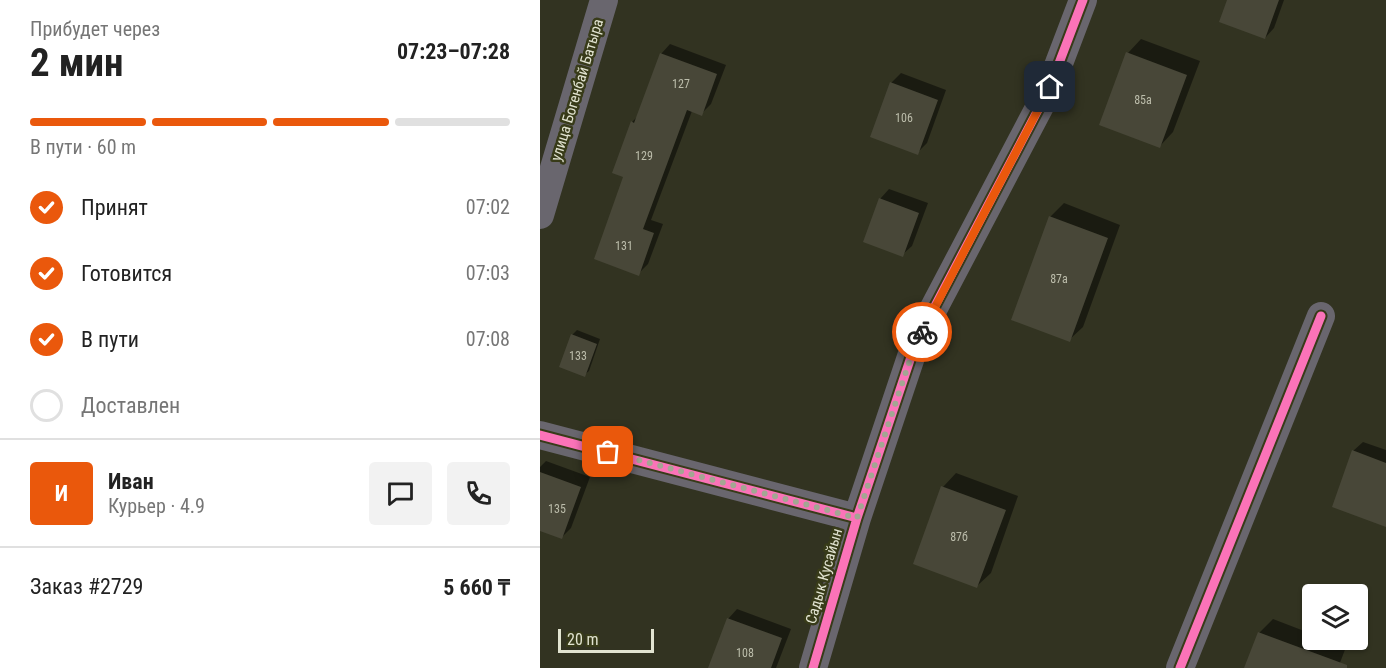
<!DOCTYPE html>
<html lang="ru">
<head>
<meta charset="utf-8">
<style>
  body { margin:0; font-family:"Roboto Condensed",sans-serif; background:#f2f2f2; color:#222; height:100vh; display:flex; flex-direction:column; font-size:22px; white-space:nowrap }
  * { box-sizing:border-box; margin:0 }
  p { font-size:20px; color:#767676 }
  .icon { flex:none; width:33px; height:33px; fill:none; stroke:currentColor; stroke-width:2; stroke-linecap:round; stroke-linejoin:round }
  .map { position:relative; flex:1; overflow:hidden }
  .panel { display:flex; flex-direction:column; background:#fff; width:540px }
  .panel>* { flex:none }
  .tools { position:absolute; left:762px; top:584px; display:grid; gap:12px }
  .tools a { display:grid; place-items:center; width:66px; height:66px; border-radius:6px; background:#fff; box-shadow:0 2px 4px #0004; font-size:30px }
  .scale { position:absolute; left:18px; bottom:15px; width:96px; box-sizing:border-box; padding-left:6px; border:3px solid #e2e4d1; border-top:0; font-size:16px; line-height:21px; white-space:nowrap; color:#e2e4d1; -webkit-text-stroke:4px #383b19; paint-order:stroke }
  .pin { position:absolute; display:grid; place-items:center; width:51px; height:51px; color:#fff; margin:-26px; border-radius:12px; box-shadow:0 3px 9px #0006 }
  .courier { position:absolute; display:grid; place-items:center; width:60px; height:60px; margin:-30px; border:4px solid #ea580c; border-radius:50%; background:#fff; color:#222; box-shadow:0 2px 8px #0007 }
  .head em { font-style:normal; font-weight:700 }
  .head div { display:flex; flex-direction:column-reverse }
  .head { display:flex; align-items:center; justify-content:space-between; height:102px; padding:0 30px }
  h1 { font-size:39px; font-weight:700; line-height:45px }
  .bar { display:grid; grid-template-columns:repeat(4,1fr); gap:9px 6px; align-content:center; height:72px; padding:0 30px }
  .bar i { height:8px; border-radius:4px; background:#e0e0e0 }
  .bar .active { background:#ea580c }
  .bar p { grid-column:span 4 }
  .line { display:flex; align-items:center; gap:15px; padding:0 30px; border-top:2px solid #e0e0e0 }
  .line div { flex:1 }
  .round { display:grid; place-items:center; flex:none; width:63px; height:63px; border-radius:6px; background:#f2f2f2 }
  ol { padding:0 30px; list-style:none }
  li { display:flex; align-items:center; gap:18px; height:66px }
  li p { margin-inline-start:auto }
  li .icon { padding:6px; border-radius:50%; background:#ea580c; color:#fff; stroke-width:4 }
  li:last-child { color:#767676 }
  li i { width:33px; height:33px; border:3px solid #e0e0e0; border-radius:50% }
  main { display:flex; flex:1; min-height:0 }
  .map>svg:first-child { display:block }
  .shadow { fill:#0007 }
  .building { fill:#484738 }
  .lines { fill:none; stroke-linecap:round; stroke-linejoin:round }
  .street { stroke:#69666e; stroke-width:28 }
  .cycleway-casing { stroke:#383b19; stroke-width:13 }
  .cycleway { stroke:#fb73b8; stroke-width:9 }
  .done { stroke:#a4a693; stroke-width:6; stroke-dasharray:0 10.8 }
  .route { stroke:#ea580c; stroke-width:8 }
  .labels { text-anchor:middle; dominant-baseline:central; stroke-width:5; stroke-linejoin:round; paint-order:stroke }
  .number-label { font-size:12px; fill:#bcbdab }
  .street-label { font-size:15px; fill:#e2e4d1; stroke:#383b19 }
</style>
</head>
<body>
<main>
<section class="panel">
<div class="head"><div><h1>2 мин</h1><p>Прибудет через</p></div><em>07:23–07:28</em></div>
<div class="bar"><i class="active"></i><i class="active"></i><i class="active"></i><i></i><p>В пути · 60 m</p></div>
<ol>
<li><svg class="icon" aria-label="check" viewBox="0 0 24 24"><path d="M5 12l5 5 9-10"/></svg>Принят<p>07:02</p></li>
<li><svg class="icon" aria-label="check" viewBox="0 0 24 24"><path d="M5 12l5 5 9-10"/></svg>Готовится<p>07:03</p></li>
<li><svg class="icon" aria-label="check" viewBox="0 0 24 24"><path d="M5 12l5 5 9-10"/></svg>В пути<p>07:08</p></li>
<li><i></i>Доставлен</li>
</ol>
<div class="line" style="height:108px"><b class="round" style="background:#ea580c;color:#fff">И</b><div><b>Иван</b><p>Курьер · 4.9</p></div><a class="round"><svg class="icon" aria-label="chat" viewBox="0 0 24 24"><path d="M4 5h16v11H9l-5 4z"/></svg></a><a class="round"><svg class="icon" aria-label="phone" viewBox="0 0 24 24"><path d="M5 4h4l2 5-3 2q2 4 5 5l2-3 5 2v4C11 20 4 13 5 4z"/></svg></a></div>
<div class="line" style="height:78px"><div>Заказ #2729</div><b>5 660 ₸</b></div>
</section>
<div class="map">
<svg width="846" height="668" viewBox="0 0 846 668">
  <rect width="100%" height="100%" fill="#323321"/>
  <path class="shadow" d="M 688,0 L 744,0 L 734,28 L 725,38 Z
    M 601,39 L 660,61 L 633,132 L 620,146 L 588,53 Z
    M 130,44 L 186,65 L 171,104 L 161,114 L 152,111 L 111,220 L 123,224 L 108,264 L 98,274 L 85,176 L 92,122 L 98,116 L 121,54 Z
    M 361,73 L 406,90 L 387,143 L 377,153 L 351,83 Z
    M 349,189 L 388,203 L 372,246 L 362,255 L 340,199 Z
    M 524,203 L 580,225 L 543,327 L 529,340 L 510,217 Z
    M 37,330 L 60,339 L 49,371 L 44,375 L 32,335 Z
    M 823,442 L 846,450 L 846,525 L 813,451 Z
    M 6,461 L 50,477 L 31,528 L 22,537 L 0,529 L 0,467 Z
    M 416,473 L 478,496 L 451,573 L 437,586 L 403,487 Z
    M 197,609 L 251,629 L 236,668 L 170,668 L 188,619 Z
    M 733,619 L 772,634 L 772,639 L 785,639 L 806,647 L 798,668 L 706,668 L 719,633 Z"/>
  <path class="building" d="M 687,0 L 739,0 L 725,39 L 679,22 Z
    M 586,52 L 647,75 L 620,148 L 559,125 Z
    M 120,53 L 177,74 L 162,116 L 147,110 L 103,229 L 114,233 L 99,276 L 54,259 L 83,177 L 72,173 L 91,121 L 94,123 Z
    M 350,82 L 398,100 L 378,155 L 330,137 Z
    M 339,198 L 379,213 L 363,257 L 323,242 Z
    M 509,216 L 568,238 L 530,342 L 471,320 Z
    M 31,334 L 57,344 L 45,377 L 19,367 Z
    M 812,450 L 846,463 L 846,527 L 792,507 Z
    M 0,472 L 41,487 L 22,539 L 0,531 Z
    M 401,486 L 466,510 L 437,588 L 373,564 Z
    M 187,618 L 242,638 L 231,668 L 168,668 Z
    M 718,632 L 807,665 L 807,668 L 704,668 Z"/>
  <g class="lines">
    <path class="street" d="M 0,215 L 64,0
      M 0,435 L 317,518
      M 273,668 L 317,518 L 376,342 L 510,87 L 543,0
      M 640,668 L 781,316"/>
    <defs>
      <path id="cycleway" d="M 0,435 L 317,518
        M 273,668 L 317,518 L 376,342 L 510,87 L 543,0
        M 640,668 L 781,316"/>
    </defs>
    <use href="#cycleway" class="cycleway-casing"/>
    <use href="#cycleway" class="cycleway"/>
  </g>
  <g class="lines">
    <path class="done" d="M 68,452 L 317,518 L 376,342 L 382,332"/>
    <path class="route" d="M 382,332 L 510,87"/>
  </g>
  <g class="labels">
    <g class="number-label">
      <text x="141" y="84">127</text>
      <text x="603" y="100">85а</text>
      <text x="364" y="118">106</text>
      <text x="104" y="156">129</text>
      <text x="84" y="246">131</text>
      <text x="519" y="279">87а</text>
      <text x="38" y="356">133</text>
      <text x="17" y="509">135</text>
      <text x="419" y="537">87б</text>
      <text x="205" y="653">108</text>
    </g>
    <g class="street-label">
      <text transform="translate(37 90) rotate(-73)">улица Богенбай Батыра</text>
      <text transform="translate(284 576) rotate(-74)">Садык Кусайын</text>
    </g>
  </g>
</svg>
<div class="tools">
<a><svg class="icon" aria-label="layers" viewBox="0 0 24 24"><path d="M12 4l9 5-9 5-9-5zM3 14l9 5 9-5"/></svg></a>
</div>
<div class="scale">20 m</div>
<div class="pin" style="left:68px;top:452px;background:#ea580c"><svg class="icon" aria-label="bag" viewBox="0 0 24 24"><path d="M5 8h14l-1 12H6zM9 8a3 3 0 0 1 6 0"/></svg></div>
<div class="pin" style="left:510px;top:87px;background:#1f2937"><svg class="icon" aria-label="home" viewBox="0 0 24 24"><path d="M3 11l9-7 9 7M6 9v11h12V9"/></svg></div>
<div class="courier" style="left:382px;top:332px"><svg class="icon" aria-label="bike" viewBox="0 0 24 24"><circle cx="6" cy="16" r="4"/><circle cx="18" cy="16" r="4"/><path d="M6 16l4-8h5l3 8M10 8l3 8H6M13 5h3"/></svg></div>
</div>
</main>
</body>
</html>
